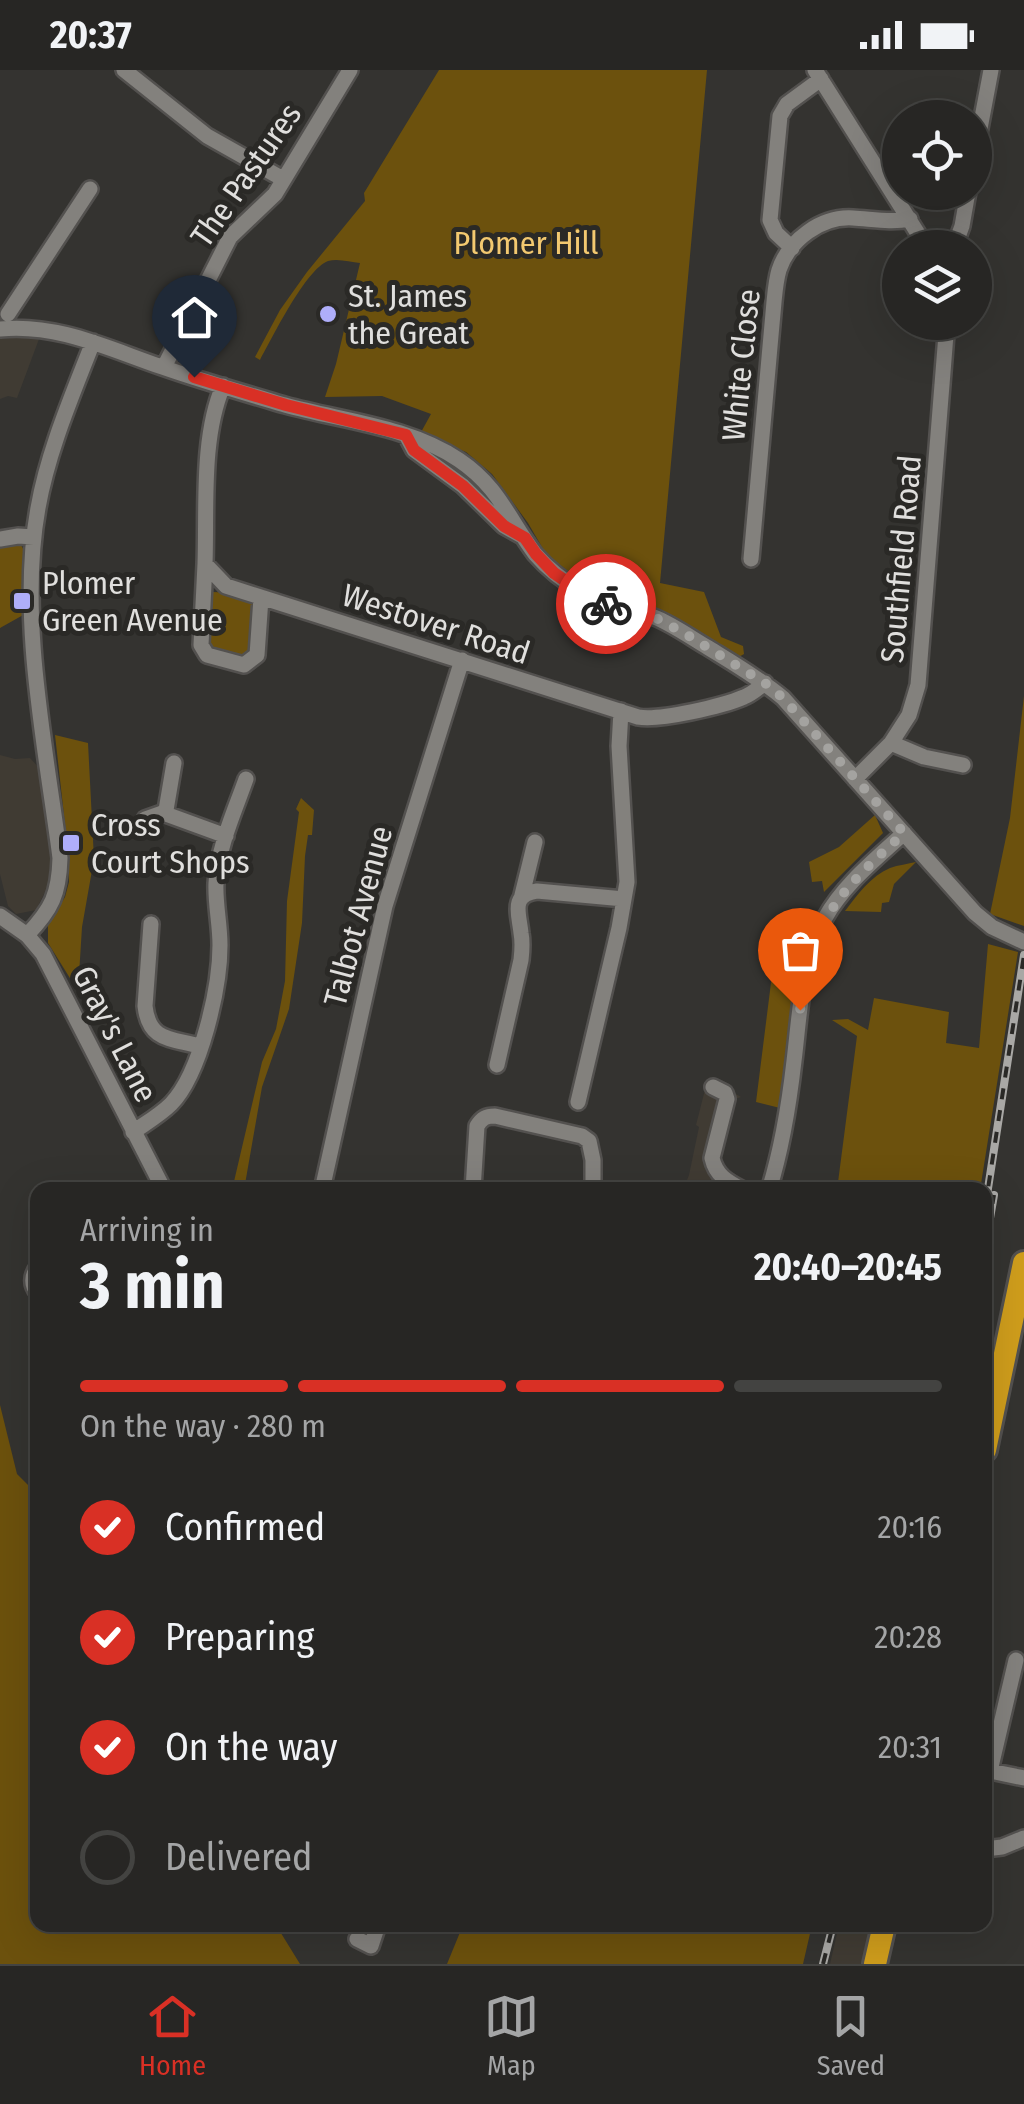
<!DOCTYPE html>
<html lang="en">
<head>
<meta charset="utf-8">
<style>
  body { margin:0; font-family:"Fira Sans Condensed",sans-serif; background:#2f2e2c; color:#f1f3f6; height:100vh; display:flex; flex-direction:column; font-size:38px; white-space:nowrap }
  * { box-sizing:border-box; margin:0 }
  p { font-size:32px; color:#a4a5a6 }
  .icon { flex:none; width:55px; height:55px; fill:none; stroke:currentColor; stroke-width:2; stroke-linecap:round; stroke-linejoin:round }
  .map { position:relative; flex:1; overflow:hidden }
  .sheet { position:absolute; left:30px; top:1112px; width:962px; height:750px; display:flex; flex-direction:column; background:#272624; border-radius:20px; box-shadow:0 10px 40px #0002,0 0 0 2px #434341 }
  .sheet>* { flex:none }
  .tools { position:absolute; left:882px; top:30px; display:grid; gap:20px }
  .tools a { display:grid; place-items:center; width:110px; height:110px; border-radius:50%; background:#272624; box-shadow:0 10px 40px #0002,0 0 0 2px #434341; font-size:50px }
  .pin { position:absolute; display:grid; place-items:center; width:85px; height:85px; color:#fff; margin:-102px -42px; border-radius:50% 50% 50% 0; rotate:-45deg; box-shadow:0 0 10px #0007 }
  .pin .icon { rotate:45deg }
  .courier { position:absolute; display:grid; place-items:center; width:100px; height:100px; margin:-50px; border:8px solid #d93025; border-radius:50%; background:#fff; color:#222; box-shadow:0 2px 12px #0007 }
  .overview em { font-style:normal; font-weight:700 }
  .overview div { display:flex; flex-direction:column-reverse }
  .overview { display:flex; align-items:center; justify-content:space-between; height:170px; padding:0 50px }
  h1 { font-size:65px; font-weight:700; line-height:75px }
  .bar { display:grid; grid-template-columns:repeat(4,1fr); gap:15px 10px; align-content:center; height:120px; padding:0 50px }
  .bar i { height:12px; border-radius:8px; background:#434341 }
  .bar .on { background:#d93025 }
  .bar p { grid-column:span 4 }
  ol { padding:0 50px; list-style:none }
  li { display:flex; align-items:center; gap:30px; height:110px }
  li p { margin-inline-start:auto }
  li .icon { padding:10px; border-radius:50%; background:#d93025; color:#fff; stroke-width:4 }
  li:last-child { color:#a4a5a6 }
  li i { width:55px; height:55px; border:5px solid #434341; border-radius:50% }
  .status { display:flex; justify-content:space-between; align-items:center; height:70px; padding:0 50px; background:#272624; direction:ltr }
  .status svg { height:28px; fill:currentColor }
  .tab-bar { display:flex; justify-content:space-around; align-items:center; height:140px; border-top:2px solid #434341; background:#272624; font-size:28px; color:#a4a5a6 }
  .tab-bar a { display:grid; justify-items:center; gap:5px }
  .tab-bar .on { color:#d93025 }
  .map>svg:first-child { display:block }
  .built { fill:#403b33 }
  .green { fill:#6c510d }
  .lines { fill:none; stroke-linecap:round; stroke-linejoin:round }
  .minor-casing { stroke:#53514f; stroke-width:20 }
  .highway-casing { stroke:#53514f; stroke-width:28 }
  .minor { stroke:#83817d; stroke-width:15 }
  .highway { stroke:#cf9d1c; stroke-width:22 }
  .rail-casing { stroke:#a9a8a5; stroke-width:8 }
  .rail { stroke:#2a2926; stroke-width:4; stroke-dasharray:11; stroke-linecap:butt }
  .done { stroke:#a4a3a0; stroke-width:10; stroke-dasharray:0 18 }
  .route { stroke:#d93025; stroke-width:12 }
  .poi-dot { fill:#afaefa; stroke:#2a2926; stroke-width:4 }
  .labels { text-anchor:middle; dominant-baseline:central; stroke-width:10; stroke-linejoin:round; paint-order:stroke }
  .street-label { font-size:32px; fill:#e0dfdd; stroke:#2a2926 }
  .park-label { font-size:32px; fill:#f3c970; stroke:#2a2926 }
  .poi-label { font-size:32px; fill:#e0dfdd; stroke:#2a2926; text-anchor:start }
</style>
</head>
<body>
<div class="status"><b>20:37</b><svg viewBox="0 0 49 12"><path d="M0 12V9h3v3zM5 12V6h3v6zM10 12V3h3v9zM15 12V0h3v12zM26 1h20v11H26zM47 4h2v5h-2z"/></svg></div>
<div class="map">
<svg width="1024" height="1894" viewBox="0 0 1024 1894">
  <rect width="100%" height="100%" fill="#343330"/>
  <path class="built" d="M 22,267 L 39,269 L 17,328 L 8,326 L 0,329 L 0,269 Z
    M 0,685 L 15,689 L 30,688 L 40,699 L 53,794 L 50,812 L 36,840 L 16,844 L 8,836 L 0,804 Z
    M 708,1008 L 741,1027 L 735,1029 L 718,1099 L 739,1120 L 683,1120 L 689,1105 L 699,1057 L 696,1055 Z
    M 839,1855 L 873,1855 L 864,1894 L 830,1894 Z"/>
  <path class="green" d="M 439,0 L 707,0 L 660,513 L 704,522 L 721,567 L 743,576 L 744,584 L 737,588 L 663,542 L 600,519 L 568,501 L 546,484 L 528,453 L 492,404 L 466,382 L 420,364 L 431,344 L 382,326 L 325,327 L 336,294 L 360,193 C 350,192 338,188 328,191 C 306,199 272,268 260,290 L 255,287 L 280,240 L 307,202 L 365,131 L 364,123 Z
    M 16,472 L 21,475 L 26,484 L 25,544 L 0,558 L 0,474 Z
    M 213,522 L 235,523 L 253,534 L 255,577 L 243,590 L 207,577 L 207,526 Z
    M 1024,626 L 1024,856 L 990,844 L 1010,748 Z
    M 55,665 L 88,673 L 94,789 L 82,857 L 78,921 L 48,873 L 48,855 L 65,827 L 69,812 L 67,772 Z
    M 301,728 L 314,740 L 312,765 L 308,765 L 305,786 L 302,853 L 289,939 L 262,1017 L 244,1120 L 232,1120 L 262,992 L 276,959 L 285,911 L 287,831 L 299,742 L 296,739 Z
    M 875,745 L 883,763 L 824,822 L 822,811 L 812,812 L 809,792 L 839,777 Z
    M 916,792 L 894,814 L 889,832 L 882,833 L 881,842 L 845,841 C 857,825 871,806 890,798 C 898,795 908,794 916,792 Z
    M 988,874 L 1018,882 L 980,1120 L 837,1120 L 857,966 L 832,950 L 848,949 L 868,960 L 874,928 L 949,942 L 946,973 L 979,978 Z
    M 804,878 L 792,951 L 788,960 L 780,1038 L 756,1032 L 773,897 L 781,890 L 799,885 Z
    M 0,1335 L 17,1404 L 37,1424 L 38,1855 L 276,1855 L 300,1894 L 0,1894 Z
    M 463,1855 L 812,1855 L 803,1894 L 447,1894 Z"/>
  <g class="lines">
    <defs>
      <path id="minor" d="M 124,0 L 207,66 L 283,109
        M 815,0 L 927,178
        M 975,85 L 991,0
        M 792,178 L 776,163 L 770,150 L 780,46 L 787,34 L 821,9
        M 954,178 L 962,156 L 968,122
        M 8,244 L 90,119
        M 0,259 C 57,253 109,279 162,297 C 202,311 244,323 285,335 C 343,351 408,356 459,390 C 499,417 508,448 535,484 C 548,499 565,512 582,522 C 605,536 630,538 654,547 C 672,554 690,567 707,577 C 733,593 759,608 783,628 L 975,843 L 992,857 L 1024,872
        M 164,297 L 230,167 L 275,124 L 350,0
        M 223,316 C 201,368 207,437 205,494 L 226,516 L 638,647 C 660,651 723,636 744,627 C 752,624 758,618 765,613
        M 406,365 L 414,380 L 463,416 L 504,456 L 522,466
        M 0,469 L 18,466 L 34,467
        M 751,489 L 774,232 C 775,222 776,210 779,200 C 789,170 821,146 853,148 C 872,149 891,153 910,149
        M 205,494 L 201,575 L 207,585 L 244,595 L 257,585 L 261,528
        M 891,673 L 924,687 L 963,695
        M 855,709 L 891,673 L 909,645 L 918,615 L 947,252
        M 163,743 L 226,766
        M 145,749 L 162,743 L 166,740 L 174,693
        M 521,829 L 535,772
        M 0,846 L 27,865 L 43,884 L 164,1120
        M 151,854 L 145,936 C 149,971 170,968 199,976
        M 27,865 C 52,839 59,824 60,788 C 46,678 18,548 38,438 C 48,381 72,326 93,272
        M 497,995 L 521,890 C 522,881 523,873 521,863 C 519,843 510,825 537,821 L 624,829
        M 713,1017 L 725,1023 L 727,1029 L 712,1088 C 716,1106 728,1112 743,1120
        M 578,1032 L 619,858 L 627,812 L 619,676 L 621,641
        M 133,1062 C 146,1053 160,1045 171,1034 C 201,1003 220,917 220,875 C 220,854 215,833 216,813 C 218,777 234,743 246,709
        M 322,1120 L 385,836 L 462,590
        M 473,1120 L 477,1056 C 482,1048 486,1046 495,1046 L 582,1066 L 589,1071 L 593,1090 L 593,1120
        M 769,1120 C 782,1078 789,1035 794,991 C 800,943 801,891 825,848 C 844,814 876,789 904,763
        M 38,1197 C 31,1206 31,1215 38,1223
        M 1016,1590 L 990,1701 L 1024,1708
        M 985,1779 L 1002,1777 L 1024,1768
        M 357,1869 L 371,1876 L 378,1855"/>
      <path id="highway" d="M 985,1380 L 1024,1193
        M 875,1894 L 884,1855"/>
    </defs>
    <use href="#minor" class="minor-casing"/>
    <use href="#highway" class="highway-casing"/>
    <use href="#minor" class="minor"/>
    <use href="#highway" class="highway"/>
    <defs>
      <path id="rail" d="M 985,1138 L 1024,885
        M 985,1177 L 994,1125
        M 823,1894 L 833,1855"/>
    </defs>
    <use href="#rail" class="rail-casing"/>
    <use href="#rail" class="rail"/>
  </g>
  <g class="lines">
    <path class="done" d="M 606,534 L 656,548 L 684,563 L 765,613 L 783,628 L 904,763 C 837,824 813,847 800,940"/>
    <path class="route" d="M 194,307 L 286,335 L 406,365 L 414,380 L 463,416 L 504,456 L 525,468 L 536,484 L 554,503 L 586,525 L 606,534"/>
  </g>
  <g class="poi-dot">
    <circle cx="328" cy="244" r="10"/>
    <rect x="12" y="521" width="20" height="20" rx="5"/>
    <rect x="61" y="763" width="20" height="20" rx="5"/>
  </g>
  <g class="labels">
    <g class="street-label">
      <text transform="translate(246 105) rotate(-55)">The Pastures</text>
      <text transform="translate(741 295) rotate(-84)">White Close</text>
      <text transform="translate(901 489) rotate(-85)">Southfield Road</text>
      <text transform="translate(436 554) rotate(18)">Westover Road</text>
      <text transform="translate(358 846) rotate(-75)">Talbot Avenue</text>
      <text transform="translate(115 964) rotate(63)">Gray's Lane</text>
    </g>
    <g class="park-label">
      <text x="526" y="173">Plomer Hill</text>
    </g>
    <g class="poi-label">
      <text x="348" y="226">St. James<tspan x="348" dy="37">the Great</tspan></text>
      <text x="42" y="513">Plomer<tspan x="42" dy="37">Green Avenue</tspan></text>
      <text x="91" y="755">Cross<tspan x="91" dy="37">Court Shops</tspan></text>
    </g>
  </g>
</svg>
<div class="tools">
<a><svg class="icon" aria-label="locate" viewBox="0 0 24 24"><circle cx="12" cy="12" r="6"/><path d="M12 2v4M12 18v4M2 12h4M18 12h4"/></svg></a>
<a><svg class="icon" aria-label="layers" viewBox="0 0 24 24"><path d="M12 4l9 5-9 5-9-5zM3 14l9 5 9-5"/></svg></a>
</div>
<div class="pin" style="left:800px;top:940px;background:#ea580c"><svg class="icon" aria-label="bag" viewBox="0 0 24 24"><path d="M5 8h14l-1 12H6zM9 8a3 3 0 0 1 6 0"/></svg></div>
<div class="pin" style="left:194px;top:307px;background:#1f2937"><svg class="icon" aria-label="home" viewBox="0 0 24 24"><path d="M3 11l9-7 9 7M6 9v11h12V9"/></svg></div>
<div class="courier" style="left:606px;top:534px"><svg class="icon" aria-label="bike" viewBox="0 0 24 24"><circle cx="6" cy="16" r="4"/><circle cx="18" cy="16" r="4"/><path d="M6 16l4-8h5l3 8M10 8l3 8H6M13 5h3"/></svg></div>
<section class="sheet">
<div class="overview"><div><h1>3 min</h1><p>Arriving in</p></div><em>20:40–20:45</em></div>
<div class="bar"><i class="on"></i><i class="on"></i><i class="on"></i><i></i><p>On the way · 280 m</p></div>
<ol>
<li><svg class="icon" aria-label="check" viewBox="0 0 24 24"><path d="M5 12l5 5 9-10"/></svg>Confirmed<p>20:16</p></li>
<li><svg class="icon" aria-label="check" viewBox="0 0 24 24"><path d="M5 12l5 5 9-10"/></svg>Preparing<p>20:28</p></li>
<li><svg class="icon" aria-label="check" viewBox="0 0 24 24"><path d="M5 12l5 5 9-10"/></svg>On the way<p>20:31</p></li>
<li><i></i>Delivered</li>
</ol>
</section>
</div>
<nav class="tab-bar">
<a class="on"><svg class="icon" aria-label="home" viewBox="0 0 24 24"><path d="M3 11l9-7 9 7M6 9v11h12V9"/></svg>Home</a>
<a><svg class="icon" aria-label="map" viewBox="0 0 24 24"><path d="M3 6l6-2 6 2 6-2v14l-6 2-6-2-6 2zM9 4v14M15 6v14"/></svg>Map</a>
<a><svg class="icon" aria-label="saved" viewBox="0 0 24 24"><path d="M7 4h10v16l-5-4-5 4z"/></svg>Saved</a>
</nav>
</body>
</html>
